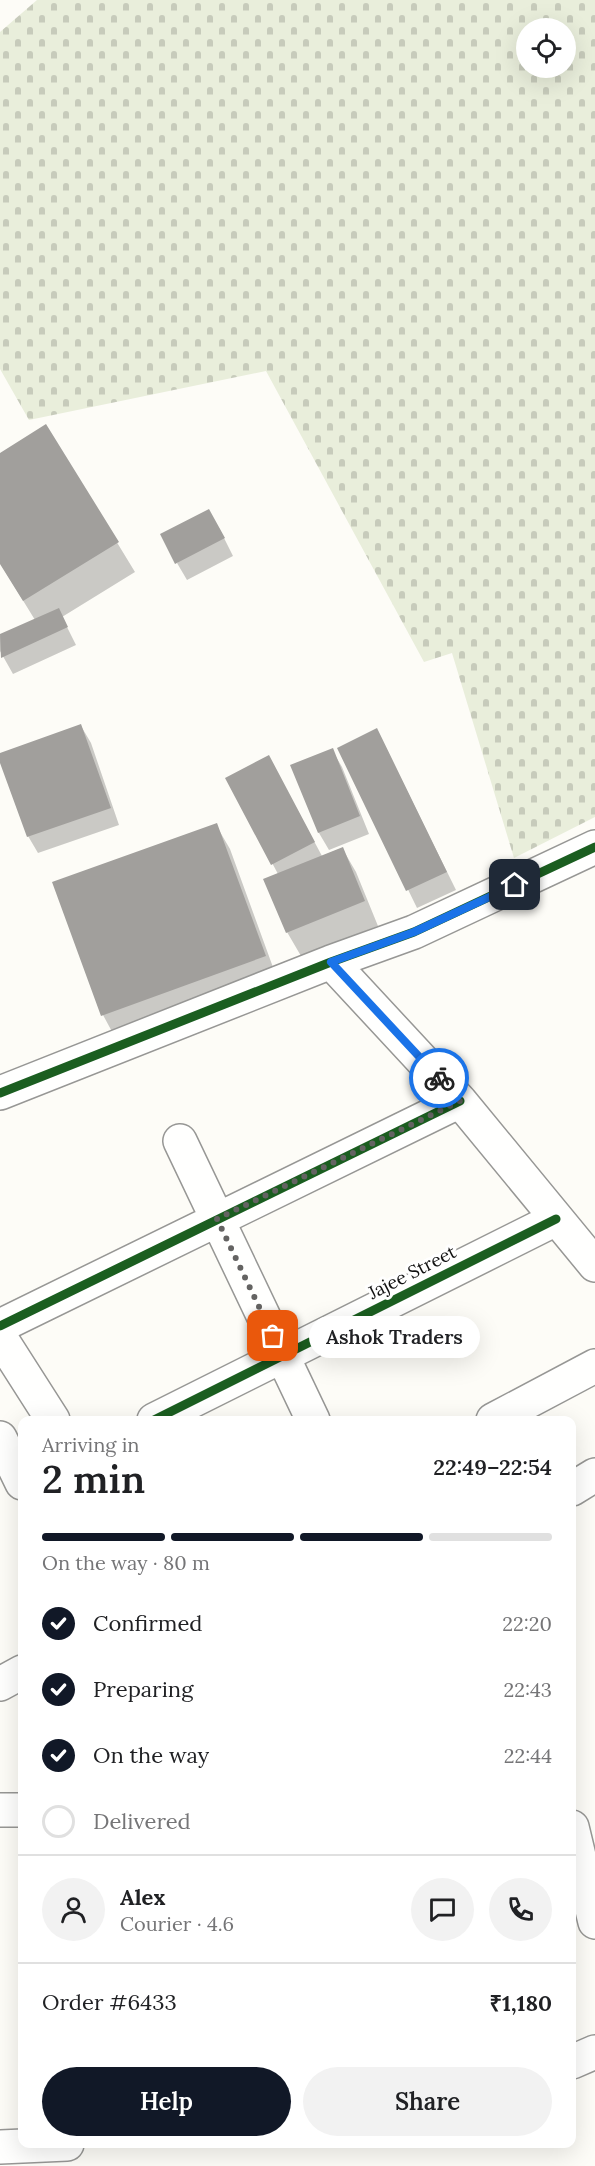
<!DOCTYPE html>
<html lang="en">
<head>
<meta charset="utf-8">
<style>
  body { margin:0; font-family:Lora,serif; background:#f2f2f2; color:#202124; height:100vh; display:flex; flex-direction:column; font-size:22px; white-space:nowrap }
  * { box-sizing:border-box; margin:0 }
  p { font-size:20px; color:#757577 }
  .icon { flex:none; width:33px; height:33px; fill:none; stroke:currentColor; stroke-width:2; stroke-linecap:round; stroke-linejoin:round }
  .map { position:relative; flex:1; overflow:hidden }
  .details { position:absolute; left:18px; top:1416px; width:558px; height:732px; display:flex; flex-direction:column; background:#fff; border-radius:12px; box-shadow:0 6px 24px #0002 }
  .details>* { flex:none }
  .buttons { position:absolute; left:516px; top:18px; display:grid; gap:12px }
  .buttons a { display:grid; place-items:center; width:60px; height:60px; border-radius:50%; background:#fff; box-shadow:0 6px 24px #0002; font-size:30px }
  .pin { position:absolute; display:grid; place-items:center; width:51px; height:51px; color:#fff; margin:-26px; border-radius:12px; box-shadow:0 3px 9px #0006 }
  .courier { position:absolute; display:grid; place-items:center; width:60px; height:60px; margin:-30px; border:4px solid #1a73e8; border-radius:50%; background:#fff; color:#222; box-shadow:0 2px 8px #0007 }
  .bubble { position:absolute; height:42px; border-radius:21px; background:#fff; box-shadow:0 6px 24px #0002; font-size:20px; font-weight:600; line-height:42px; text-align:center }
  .headline em { font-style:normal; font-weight:600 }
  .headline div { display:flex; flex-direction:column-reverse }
  .headline { display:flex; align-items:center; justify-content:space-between; height:102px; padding:0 24px }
  h1 { font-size:39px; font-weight:600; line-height:45px }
  .bar { display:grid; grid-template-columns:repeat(4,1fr); gap:9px 6px; align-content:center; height:72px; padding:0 24px }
  .bar i { height:8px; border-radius:4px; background:#e0e0e0 }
  .bar .on { background:#111827 }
  .bar p { grid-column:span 4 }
  .line { display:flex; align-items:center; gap:15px; padding:0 24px; border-top:2px solid #e0e0e0 }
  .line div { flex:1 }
  .round { display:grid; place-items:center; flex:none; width:63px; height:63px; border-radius:32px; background:#f2f2f2 }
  ol { padding:0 24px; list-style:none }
  li { display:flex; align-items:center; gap:18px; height:66px }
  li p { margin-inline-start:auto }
  li .icon { padding:6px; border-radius:50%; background:#111827; color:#fff; stroke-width:4 }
  li:last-child { color:#757577 }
  li i { width:33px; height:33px; border:3px solid #e0e0e0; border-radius:50% }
  .cta { display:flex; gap:12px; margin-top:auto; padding:12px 24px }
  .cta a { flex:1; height:69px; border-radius:36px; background:#111827; color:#fff; font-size:24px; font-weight:600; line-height:69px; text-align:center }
  .cta a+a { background:#f2f2f2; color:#202124 }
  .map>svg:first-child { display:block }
  .cemetery { fill:url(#cemetery-stones); fill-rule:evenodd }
  .shadow { fill:#0003 }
  .building { fill:#a19f9c }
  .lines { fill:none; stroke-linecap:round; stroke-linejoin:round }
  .minor-casing { stroke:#979795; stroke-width:36 }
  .minor { stroke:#fffffe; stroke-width:33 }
  .cycleway-casing { stroke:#fff; stroke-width:13 }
  .cycleway { stroke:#1b5e20; stroke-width:9 }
  .done { stroke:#646362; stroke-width:6; stroke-dasharray:0 10.8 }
  .route { stroke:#1a73e8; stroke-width:8 }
  .labels { text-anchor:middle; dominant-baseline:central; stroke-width:6; stroke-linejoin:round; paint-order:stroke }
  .street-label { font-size:18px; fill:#111; stroke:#fff }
</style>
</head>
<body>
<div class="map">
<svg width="595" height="2166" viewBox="0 0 595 2166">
  <defs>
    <pattern id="cemetery-stones" width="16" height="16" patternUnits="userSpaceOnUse" patternTransform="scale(1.5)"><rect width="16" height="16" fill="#e9eedb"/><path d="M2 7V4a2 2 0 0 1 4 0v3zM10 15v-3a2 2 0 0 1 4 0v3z" fill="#c7cbbb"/></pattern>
  </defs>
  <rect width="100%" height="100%" fill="#fdfcf7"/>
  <path class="cemetery" d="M 37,0 L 595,0 L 595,817 L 514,858 L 452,653 L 424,662 L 266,371 L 29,420 L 0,369 L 0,32 ZM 526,28 L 566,28 L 566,68 L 526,68 Z"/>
  <path class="shadow" d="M 46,426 L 135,572 L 62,617 L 76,645 L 13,674 L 0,651 L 0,636 L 35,620 L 0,563 L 0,454 Z
    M 219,528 L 233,556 L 187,580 L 177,563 Z
    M 81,726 L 91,743 L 119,825 L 38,853 L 28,836 L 0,754 Z
    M 377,730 L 456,890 L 417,908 L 339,748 Z
    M 332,750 L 342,767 L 369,834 L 329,850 L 319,833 L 292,766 Z
    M 278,774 L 322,856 L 342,848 L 356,872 L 378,926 L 301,956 L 287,932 L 278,874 L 227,779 Z
    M 216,825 L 230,849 L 278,981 L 116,1039 L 103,1015 Z"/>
  <path class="building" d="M 46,424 L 119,542 L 23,601 L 0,564 L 0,453 Z
    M 209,509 L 225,538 L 175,564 L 160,534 Z
    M 59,608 L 68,627 L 1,658 L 0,634 Z
    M 81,724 L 111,808 L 27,837 L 0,763 L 0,753 Z
    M 377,728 L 447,872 L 406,891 L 337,748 Z
    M 333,748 L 360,816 L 318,833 L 290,765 Z
    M 269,755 L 315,842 L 271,865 L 225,778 Z
    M 217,823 L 266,956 L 101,1016 L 52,882 Z
    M 343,847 L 365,901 L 286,933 L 263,879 Z"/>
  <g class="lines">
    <defs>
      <path id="minor" d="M 331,962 L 460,1101 L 595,1265
        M 0,1093 L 331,962 L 414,932 L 595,847
        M 180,1141 L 313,1420
        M 0,1326 L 460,1101
        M 0,1337 L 53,1420
        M 154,1420 L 556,1219
        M 493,1420 L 595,1366
        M 0,1438 L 22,1483
        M 572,1489 L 595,1475
        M 0,1684 L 22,1672
        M 0,1810 L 22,1810
        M 572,1827 L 595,1922
        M 572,2062 L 595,2052
        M 0,2147 L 67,2144"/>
    </defs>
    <use href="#minor" class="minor-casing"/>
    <use href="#minor" class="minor"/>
    <defs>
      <path id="cycleway" d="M 0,1093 L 331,962 L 414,932 L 595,847
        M 0,1326 L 460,1101
        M 154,1420 L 556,1219"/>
    </defs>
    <use href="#cycleway" class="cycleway-casing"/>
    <use href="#cycleway" class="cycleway"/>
  </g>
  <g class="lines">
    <path class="done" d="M 273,1336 L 217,1219 L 460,1101 L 439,1078"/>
    <path class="route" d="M 439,1078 L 331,962 L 414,932 L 515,885"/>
  </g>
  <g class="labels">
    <g class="street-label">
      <text transform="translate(412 1272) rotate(-27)">Jajee Street</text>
    </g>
  </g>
</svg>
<div class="buttons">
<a><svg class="icon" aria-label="locate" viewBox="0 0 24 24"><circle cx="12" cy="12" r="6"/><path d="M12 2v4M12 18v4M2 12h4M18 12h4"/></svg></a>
</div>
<div class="pin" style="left:273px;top:1336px;background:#ea580c"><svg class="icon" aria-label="bag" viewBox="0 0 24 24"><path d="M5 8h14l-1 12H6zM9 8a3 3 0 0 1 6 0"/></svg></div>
<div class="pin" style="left:515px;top:885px;background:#1f2937"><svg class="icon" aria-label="home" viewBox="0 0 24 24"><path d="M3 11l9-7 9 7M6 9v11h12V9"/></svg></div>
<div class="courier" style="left:439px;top:1078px"><svg class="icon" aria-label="bike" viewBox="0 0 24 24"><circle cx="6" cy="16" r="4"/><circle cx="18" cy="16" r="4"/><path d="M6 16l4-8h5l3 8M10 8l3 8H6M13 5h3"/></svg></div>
<div class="bubble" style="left:309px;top:1316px;width:171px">Ashok Traders</div>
<section class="details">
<div class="headline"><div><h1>2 min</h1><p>Arriving in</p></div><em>22:49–22:54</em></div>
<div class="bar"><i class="on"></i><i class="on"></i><i class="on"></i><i></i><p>On the way · 80 m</p></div>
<ol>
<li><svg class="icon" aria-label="check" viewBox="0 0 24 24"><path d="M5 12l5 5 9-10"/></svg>Confirmed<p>22:20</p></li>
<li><svg class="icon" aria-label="check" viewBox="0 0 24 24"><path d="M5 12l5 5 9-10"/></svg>Preparing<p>22:43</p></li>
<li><svg class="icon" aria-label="check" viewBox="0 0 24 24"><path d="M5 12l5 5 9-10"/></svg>On the way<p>22:44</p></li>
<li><i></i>Delivered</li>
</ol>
<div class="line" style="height:108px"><a class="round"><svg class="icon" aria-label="person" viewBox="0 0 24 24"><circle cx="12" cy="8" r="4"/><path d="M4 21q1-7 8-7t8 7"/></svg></a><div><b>Alex</b><p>Courier · 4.6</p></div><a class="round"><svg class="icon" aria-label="chat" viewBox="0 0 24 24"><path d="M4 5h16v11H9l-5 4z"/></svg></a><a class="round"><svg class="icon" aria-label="phone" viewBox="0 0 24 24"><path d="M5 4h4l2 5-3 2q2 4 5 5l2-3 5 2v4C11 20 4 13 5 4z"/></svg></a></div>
<div class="line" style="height:78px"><div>Order #6433</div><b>₹1,180</b></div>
<div class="cta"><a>Help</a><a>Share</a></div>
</section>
</div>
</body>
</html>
